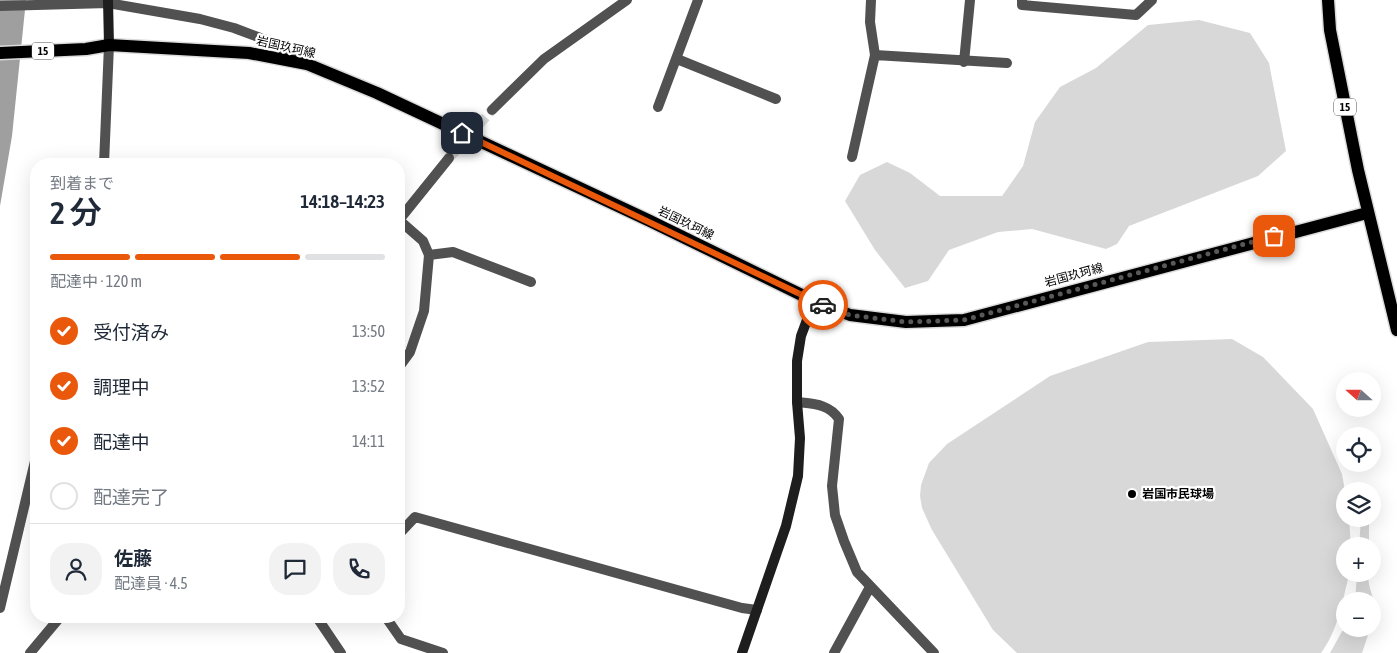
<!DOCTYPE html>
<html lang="ja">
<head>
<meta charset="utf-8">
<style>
  body { margin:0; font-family:"Asap Condensed","Noto Sans JP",sans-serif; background:#f2f2f3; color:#1f2937; height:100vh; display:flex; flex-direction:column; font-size:19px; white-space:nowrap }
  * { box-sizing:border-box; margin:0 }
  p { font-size:16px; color:#747a83 }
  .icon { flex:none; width:28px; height:28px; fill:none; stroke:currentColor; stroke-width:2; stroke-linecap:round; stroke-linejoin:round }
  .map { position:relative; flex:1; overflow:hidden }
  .drawer { position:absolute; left:30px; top:158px; width:375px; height:465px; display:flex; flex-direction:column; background:#fff; border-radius:20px; box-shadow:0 5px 20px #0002 }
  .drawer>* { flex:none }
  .needle { width:32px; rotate:291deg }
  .tools { position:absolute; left:1336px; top:372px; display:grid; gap:10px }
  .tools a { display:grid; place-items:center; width:45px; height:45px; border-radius:50%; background:#fff; box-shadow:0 5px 20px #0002; font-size:25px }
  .pin { position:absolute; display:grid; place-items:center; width:42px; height:42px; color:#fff; margin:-21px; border-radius:10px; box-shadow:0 2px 8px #0006 }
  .courier { position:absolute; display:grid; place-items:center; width:50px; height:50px; margin:-25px; border:4px solid #ea580c; border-radius:50%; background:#fff; color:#222; box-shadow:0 1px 6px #0007 }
  .summary em { font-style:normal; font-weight:600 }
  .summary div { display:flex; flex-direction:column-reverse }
  .summary { display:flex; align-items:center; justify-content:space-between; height:85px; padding:0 20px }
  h1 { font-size:32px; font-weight:600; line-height:38px }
  .bar { display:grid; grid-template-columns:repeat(4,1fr); gap:8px 5px; align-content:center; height:60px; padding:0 20px }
  .bar i { height:6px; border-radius:4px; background:#e0e1e3 }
  .bar .current { background:#ea580c }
  .bar p { grid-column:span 4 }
  .line { display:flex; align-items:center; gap:12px; padding:0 20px; border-top:1px solid #e0e1e3 }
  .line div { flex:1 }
  .round { display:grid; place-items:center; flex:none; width:52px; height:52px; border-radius:20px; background:#f2f2f3 }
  ol { padding:0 20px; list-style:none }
  li { display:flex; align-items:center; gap:15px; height:55px }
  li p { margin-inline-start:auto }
  li .icon { padding:5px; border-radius:50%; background:#ea580c; color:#fff; stroke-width:4 }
  li:last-child { color:#747a83 }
  li i { width:28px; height:28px; border:2px solid #e0e1e3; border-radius:50% }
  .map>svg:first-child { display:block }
  .green { fill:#d8d8d8 }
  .water { fill:#9f9f9f }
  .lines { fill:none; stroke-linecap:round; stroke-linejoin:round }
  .street-tunnel { stroke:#d9d9d9; stroke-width:10; stroke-dasharray:10 5; stroke-linecap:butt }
  .primary-casing { stroke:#dbdbdb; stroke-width:15 }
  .street { stroke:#515151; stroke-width:10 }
  .secondary { stroke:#1e1e1e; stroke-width:10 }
  .primary { stroke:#000; stroke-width:12 }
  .done { stroke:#595959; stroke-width:5; stroke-dasharray:0 9 }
  .route { stroke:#ea580c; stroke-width:6 }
  .poi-dot { fill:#000; stroke:#fff; stroke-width:2 }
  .labels { text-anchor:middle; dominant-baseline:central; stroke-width:4.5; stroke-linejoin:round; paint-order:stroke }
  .shield { fill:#fff; stroke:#4c4c4c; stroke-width:1 }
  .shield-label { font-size:11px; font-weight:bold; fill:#000 }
  .street-label { font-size:12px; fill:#000; stroke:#fff }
  .poi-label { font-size:12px; font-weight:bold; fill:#000; stroke:#fff; text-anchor:start }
</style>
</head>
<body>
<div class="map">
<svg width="1397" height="653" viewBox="0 0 1397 653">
  <rect width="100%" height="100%" fill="#fff"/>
  <path class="green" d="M 1199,20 L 1250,33 L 1269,63 L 1286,151 L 1258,176 L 1129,226 L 1117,244 L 1106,249 L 1032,229 L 998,232 L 949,250 L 928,281 L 905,288 L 875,250 L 845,201 L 860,175 L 887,162 L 910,173 L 940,196 L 1002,196 L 1023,166 L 1035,122 L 1060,87 L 1096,68 L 1148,25 Z
    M 1232,339 L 1263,357 L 1313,409 L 1342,474 L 1345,491 L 1345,519 L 1349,519 L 1351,546 L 1345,546 L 1345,574 L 1349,574 L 1348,579 C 1342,604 1337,632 1321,653 L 1017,653 L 993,630 L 932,530 L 922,508 L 920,496 L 921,485 L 929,463 L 947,444 L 1050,376 L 1148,342 Z
    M 1361,519 L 1369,519 L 1369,546 L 1359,546 Z
    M 1357,574 L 1368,574 C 1368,593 1379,602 1373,621 L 1372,601 L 1355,601 Z
    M 1345,626 L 1345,629 L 1370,629 L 1362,653 L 1330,653 Z"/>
  <path class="water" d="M 0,0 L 26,0 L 12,136 L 0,206 Z"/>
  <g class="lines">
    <path class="street-tunnel" d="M 449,158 L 492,110"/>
    <defs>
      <path id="primary" d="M 1328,0 L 1330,30 L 1358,170 L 1397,330
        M 0,53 L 86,49 L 109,45 L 249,53 L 307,64 L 377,93 L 650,221 L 814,301 L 850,315 L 906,322 L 964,320 L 1367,213"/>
    </defs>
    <use href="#primary" class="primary-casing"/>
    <path class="street" d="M 871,0 L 870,22 L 875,55 L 1007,63
      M 1022,0 L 1022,5 L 1136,15 L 1152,0
      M 0,6 L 108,3 L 200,19 L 234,28 L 266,40 L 302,61
      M 677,59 L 776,99
      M 964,62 L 970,0
      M 658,107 L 698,0
      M 492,110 L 544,59 L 627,0
      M 852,157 L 875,55
      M 104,164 L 109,45
      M 399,220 L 449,158
      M 429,255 L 453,252 L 531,282
      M 399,367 L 410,352 L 424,311 L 429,255 L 423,241 L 399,220
      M 797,402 C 814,404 829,404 839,419 L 832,486 L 835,515 L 844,541 L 857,572 L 934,653
      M 399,534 L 415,517 L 742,608 L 757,610
      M 0,608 L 36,457
      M 316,616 L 341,653
      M 385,616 L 401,639 L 443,653
      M 30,653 L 61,616
      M 834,653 L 870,587"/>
    <path class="secondary" d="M 108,0 L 109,45
      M 742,653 L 786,526 L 798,476 L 800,438 L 797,402 L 797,361 L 801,336 L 814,301"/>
    <use href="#primary" class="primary"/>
  </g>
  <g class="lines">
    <path class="done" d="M 823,305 L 850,315 L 906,322 L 964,320 L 1274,236"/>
    <path class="route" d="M 462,133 L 823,305"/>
  </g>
  <circle class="poi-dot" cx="1132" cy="494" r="5"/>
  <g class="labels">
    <g class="shield">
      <rect x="32" y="42.5" width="22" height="17" rx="4"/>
      <rect x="1334" y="98.5" width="22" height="17" rx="4"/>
    </g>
    <g class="shield-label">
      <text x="43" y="51">15</text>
      <text x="1345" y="107">15</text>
    </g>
    <g class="street-label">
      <text transform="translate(286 47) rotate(13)">岩国玖珂線</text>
      <text transform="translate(686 223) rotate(26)">岩国玖珂線</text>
      <text transform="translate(1074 275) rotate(-15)">岩国玖珂線</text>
    </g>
    <g class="poi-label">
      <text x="1142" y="494">岩国市民球場</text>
    </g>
  </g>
</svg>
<div class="tools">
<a><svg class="needle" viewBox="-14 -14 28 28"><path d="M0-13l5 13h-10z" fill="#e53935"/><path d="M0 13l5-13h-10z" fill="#747a83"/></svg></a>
<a><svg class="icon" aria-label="locate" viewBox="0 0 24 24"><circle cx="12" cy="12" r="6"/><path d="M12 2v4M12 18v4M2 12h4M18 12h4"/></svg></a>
<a><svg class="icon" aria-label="layers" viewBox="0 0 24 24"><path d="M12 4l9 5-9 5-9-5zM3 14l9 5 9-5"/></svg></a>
<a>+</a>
<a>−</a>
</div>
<div class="pin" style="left:1274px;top:236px;background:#ea580c"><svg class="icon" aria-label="bag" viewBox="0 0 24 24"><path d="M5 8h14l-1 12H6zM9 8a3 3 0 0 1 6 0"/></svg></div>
<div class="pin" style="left:462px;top:133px;background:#1f2937"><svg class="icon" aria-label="home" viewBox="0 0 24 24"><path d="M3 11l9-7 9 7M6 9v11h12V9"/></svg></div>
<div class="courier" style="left:823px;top:305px"><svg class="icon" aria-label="car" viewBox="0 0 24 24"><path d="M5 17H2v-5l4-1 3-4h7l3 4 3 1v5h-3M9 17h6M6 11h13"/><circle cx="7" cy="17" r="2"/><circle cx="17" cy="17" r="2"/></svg></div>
<section class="drawer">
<div class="summary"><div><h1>2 分</h1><p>到着まで</p></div><em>14:18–14:23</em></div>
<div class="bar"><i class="current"></i><i class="current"></i><i class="current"></i><i></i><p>配達中 · 120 m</p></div>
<ol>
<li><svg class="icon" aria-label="check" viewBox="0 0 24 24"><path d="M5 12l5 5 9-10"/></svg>受付済み<p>13:50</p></li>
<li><svg class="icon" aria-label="check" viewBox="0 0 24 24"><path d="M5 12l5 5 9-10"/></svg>調理中<p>13:52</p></li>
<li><svg class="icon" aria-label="check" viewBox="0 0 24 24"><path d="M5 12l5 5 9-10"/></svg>配達中<p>14:11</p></li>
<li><i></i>配達完了</li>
</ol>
<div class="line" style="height:90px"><a class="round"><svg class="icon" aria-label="person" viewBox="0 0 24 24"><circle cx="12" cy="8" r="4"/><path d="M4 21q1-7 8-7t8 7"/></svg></a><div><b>佐藤</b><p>配達員 · 4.5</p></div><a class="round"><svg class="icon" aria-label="chat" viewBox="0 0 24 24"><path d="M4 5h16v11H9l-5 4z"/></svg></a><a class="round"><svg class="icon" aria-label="phone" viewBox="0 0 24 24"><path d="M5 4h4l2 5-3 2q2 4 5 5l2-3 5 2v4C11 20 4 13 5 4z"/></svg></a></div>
</section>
</div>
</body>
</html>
